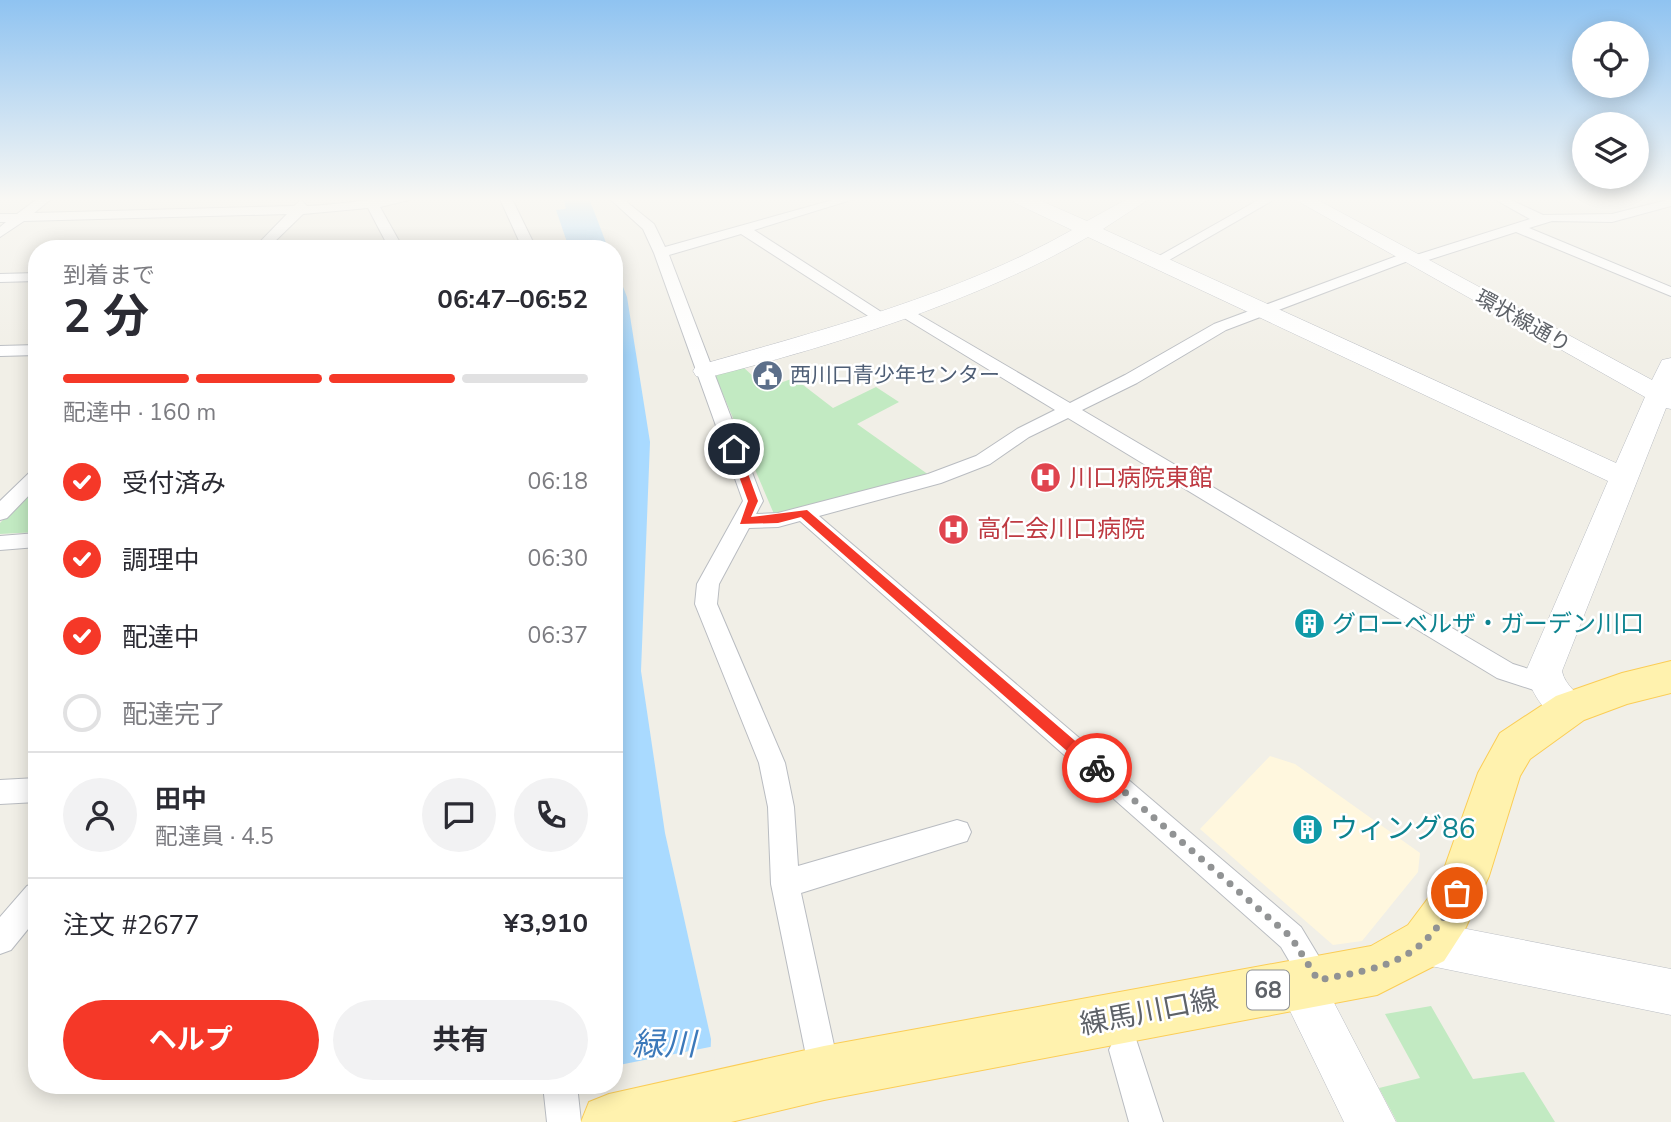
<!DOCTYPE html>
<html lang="ja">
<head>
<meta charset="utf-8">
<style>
  body { margin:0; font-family:"Nunito Sans","Noto Sans JP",sans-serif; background:#f2f2f3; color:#2b2b33; height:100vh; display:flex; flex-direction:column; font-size:26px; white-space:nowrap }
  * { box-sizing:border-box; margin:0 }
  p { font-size:23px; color:#7c7c81 }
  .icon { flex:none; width:38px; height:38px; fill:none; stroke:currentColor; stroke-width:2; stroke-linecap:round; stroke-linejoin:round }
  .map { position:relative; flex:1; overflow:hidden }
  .details { position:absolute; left:28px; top:240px; width:595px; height:854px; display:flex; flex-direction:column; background:#fff; border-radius:28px; box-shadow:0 4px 18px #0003 }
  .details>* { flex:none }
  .fabs { position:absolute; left:1572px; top:21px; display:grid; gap:14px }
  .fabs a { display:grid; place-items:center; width:77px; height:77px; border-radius:50%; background:#fff; box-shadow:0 4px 18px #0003; font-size:35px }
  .pin { position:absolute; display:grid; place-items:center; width:60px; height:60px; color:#fff; margin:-30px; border:4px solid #fff; border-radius:50%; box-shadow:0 2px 7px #0007 }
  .courier { position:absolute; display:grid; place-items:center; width:70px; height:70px; margin:-35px; border:5px solid #f53828; border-radius:50%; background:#fff; color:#222; box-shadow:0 2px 9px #0007 }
  .headline em { font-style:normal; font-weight:700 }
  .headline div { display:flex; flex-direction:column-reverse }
  .headline { display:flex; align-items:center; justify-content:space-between; height:119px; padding:0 35px }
  h1 { font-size:46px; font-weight:700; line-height:52px }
  .bar { display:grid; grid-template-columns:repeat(4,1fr); gap:10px 7px; align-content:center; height:84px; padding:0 35px }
  .bar i { height:9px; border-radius:5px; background:#e1e1e2 }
  .bar .active { background:#f53828 }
  .bar p { grid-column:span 4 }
  .line { display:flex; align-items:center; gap:18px; padding:0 35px; border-top:2px solid #e1e1e2 }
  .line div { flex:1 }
  .round { display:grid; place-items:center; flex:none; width:74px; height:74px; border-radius:37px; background:#f2f2f3 }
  ol { padding:0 35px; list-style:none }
  li { display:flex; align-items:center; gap:21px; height:77px }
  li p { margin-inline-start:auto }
  li .icon { padding:7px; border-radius:50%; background:#f53828; color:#fff; stroke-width:4 }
  li:last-child { color:#7c7c81 }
  li i { width:38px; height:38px; border:4px solid #e1e1e2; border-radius:50% }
  .primary-button { display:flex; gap:14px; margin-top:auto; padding:14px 35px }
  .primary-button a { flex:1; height:80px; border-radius:42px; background:#f53828; color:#fff; font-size:28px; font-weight:700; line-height:80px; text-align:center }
  .primary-button a+a { background:#f2f2f3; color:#2b2b33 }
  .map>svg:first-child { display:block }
  .commercial { fill:#fff7de }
  .green { fill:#c2eac2 }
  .water { fill:#a9daff }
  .pier { fill:#f1efe7 }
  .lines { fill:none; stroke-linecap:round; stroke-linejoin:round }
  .river { fill:#a9daff; fill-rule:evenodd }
  .street-casing { stroke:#b9bcc1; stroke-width:2 }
  .secondary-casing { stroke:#babdc3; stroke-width:1 }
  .primary-casing { stroke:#fbcd56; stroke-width:2 }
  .street { fill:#fff; fill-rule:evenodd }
  .secondary { fill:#fff; fill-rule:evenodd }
  .primary { fill:#fff2ae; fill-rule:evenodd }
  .route { fill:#f53828 }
  .done { stroke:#919394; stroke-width:7; stroke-dasharray:0 12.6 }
  .labels { text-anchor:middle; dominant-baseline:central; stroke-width:5; stroke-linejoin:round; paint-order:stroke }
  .far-street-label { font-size:21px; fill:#5e6268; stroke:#fff }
  .far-service-label { font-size:21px; fill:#4e5e75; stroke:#fff; text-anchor:start }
  .shield { fill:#fff; stroke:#8e9195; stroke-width:2 }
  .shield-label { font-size:23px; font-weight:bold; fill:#5e6268 }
  .health-label { font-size:24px; fill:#be3a42; stroke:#fff; text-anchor:start }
  .culture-label { font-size:24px; fill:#0d838f; stroke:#fff; text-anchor:start }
  .near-culture-label { font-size:28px; fill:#0d838f; stroke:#fff; text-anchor:start }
  .near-street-label { font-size:28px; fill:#5e6268; stroke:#fff }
  .near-water-label { font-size:32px; font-style:italic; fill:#3c79ba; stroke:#fff }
</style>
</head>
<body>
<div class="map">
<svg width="1671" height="1122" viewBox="0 0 1671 1122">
  <rect width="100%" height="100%" fill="#f1efe7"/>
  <path class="commercial" d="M 1270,756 L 1295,764 L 1420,853 L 1418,872 L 1362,941 L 1333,945 L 1200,829 Z"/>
  <path class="green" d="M 742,366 L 766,388 L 794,378 L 833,408 L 876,387 L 899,402 L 857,424 L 929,475 L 774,514 L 715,376 Z
    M 37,484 L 37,532 L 0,534 L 0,523 Z
    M 1431,1006 L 1473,1079 L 1524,1072 L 1555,1122 L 1397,1122 L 1379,1088 L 1420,1078 L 1385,1014 Z"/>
  <path class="water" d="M 592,206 L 608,248 L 569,248 L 556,210 Z
    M 614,264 L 627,297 L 650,442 L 641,671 L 665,833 L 711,1039 L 708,1122 L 615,1122 Z"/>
  <path class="pier" d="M 715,1046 L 712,1122 L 612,1122 L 614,1066 Z"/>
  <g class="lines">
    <path class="river" d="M 564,199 L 590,199 L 601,248 L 573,248 Z"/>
    <defs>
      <path id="street" d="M 37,199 L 51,199 L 34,213 L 294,206 L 301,200 L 307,206 C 342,205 378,196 413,199 L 380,207 L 403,248 L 389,248 L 368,208 L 303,214 L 268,248 L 254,248 L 287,214 L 24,221 L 0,237 L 0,227 L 6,222 L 0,222 L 0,214 L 17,214 Z
        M 500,199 L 512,199 L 536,248 L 495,248 L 502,244 L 520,243 Z
        M 610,199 L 623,199 L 654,224 L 665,247 L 836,199 L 854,199 L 754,230 L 886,315 L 886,321 L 876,321 L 741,234 L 669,255 L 763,501 L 756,514 L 778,513 L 928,474 L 976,456 L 1017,429 L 1055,410 L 896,313 L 896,307 L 906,307 L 1070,403 L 1125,375 L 1214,324 L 1402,254 L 1413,256 L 1530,219 L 1494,199 L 1509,199 L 1543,215 L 1612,214 L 1671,199 L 1671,206 L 1612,222 L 1552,221 L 1529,228 L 1671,287 L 1671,296 L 1516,232 L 1419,263 L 1408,261 L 1226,330 L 1137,383 L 1082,410 L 1513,664 L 1554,677 L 1558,684 L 1554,691 L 1546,694 L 1497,678 L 1068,418 L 1029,437 L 990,464 L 941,483 L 819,516 L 1301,927 L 1333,980 L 1329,991 L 1318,995 L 1307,991 L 1281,947 L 800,521 L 778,527 L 749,528 L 719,584 L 717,604 L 785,763 L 794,807 L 798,866 L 957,820 L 967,823 L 971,832 L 967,841 L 957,844 L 801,893 L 840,1073 L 836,1085 L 824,1089 L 812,1085 L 771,884 L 768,807 L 759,763 L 695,604 L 697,584 L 743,501 L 654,253 L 643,229 Z
        M 1260,199 L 1275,199 L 1164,263 L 1152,260 Z
        M 37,273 L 37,281 L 0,282 L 0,274 Z
        M 37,345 L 37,355 L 0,356 L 0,346 Z
        M 37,470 L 37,487 L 7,518 L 0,520 L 0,501 L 30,472 Z
        M 37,533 L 37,547 L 0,550 L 0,536 Z
        M 37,778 L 37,802 L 0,804 L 0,780 Z
        M 37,882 L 37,918 L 11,950 L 0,954 L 0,917 L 27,886 Z
        M 1125,1034 L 1136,1039 L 1163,1122 L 1129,1122 L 1109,1050 L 1114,1039 Z
        M 543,1085 L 577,1085 L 581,1122 L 547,1122 Z"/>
      <path id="secondary" d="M 1013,199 L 1037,199 L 1087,221 L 1127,199 L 1149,199 L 1103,229 L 1616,463 L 1645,397 L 1294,199 L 1316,199 L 1652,380 L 1662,360 L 1671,358 L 1671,409 L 1666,408 L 1562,671 C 1565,687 1581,694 1588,708 L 1583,719 C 1553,729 1532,698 1526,671 L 1608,481 L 1088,237 C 980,300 827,348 705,378 L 696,376 L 693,371 L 696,366 C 823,330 957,295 1072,230 L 1015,203 Z
        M 1426,921 L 1671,969 L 1671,1015 L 1426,965 L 1410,959 L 1404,943 L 1410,927 Z
        M 1300,961 L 1316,968 L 1396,1122 L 1344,1122 L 1277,984 L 1284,968 Z"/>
      <path id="primary" d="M 1671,661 L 1671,693 L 1627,704 L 1584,720 L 1530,759 L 1520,776 L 1489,876 L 1466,927 L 1444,961 L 1377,995 L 824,1100 L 731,1122 L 581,1122 L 589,1102 L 609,1094 L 824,1046 L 1371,946 L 1408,925 L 1432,893 L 1444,869 L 1478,773 L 1500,733 L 1556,696 L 1622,673 Z"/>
    </defs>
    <use href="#street" class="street-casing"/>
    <use href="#secondary" class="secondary-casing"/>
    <use href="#primary" class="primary-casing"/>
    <use href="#street" class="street"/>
    <use href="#secondary" class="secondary"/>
    <use href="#primary" class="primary"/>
  </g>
  <linearGradient id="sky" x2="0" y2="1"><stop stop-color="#8fc3f1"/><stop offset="0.56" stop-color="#f9f8f4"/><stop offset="1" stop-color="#f9f8f4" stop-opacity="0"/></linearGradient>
  <rect width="1671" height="356" fill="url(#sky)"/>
  <path class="route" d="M 734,446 L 739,449 L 758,501 L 751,517 L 807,510 L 1102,764 L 1102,773 L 1092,773 L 801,517 L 778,523 L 740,524 L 748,501 L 729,449 Z"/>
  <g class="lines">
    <path class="done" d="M 1097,768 L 1291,937 L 1318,980 C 1387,967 1425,962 1457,893"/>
  </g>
  <defs>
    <symbol id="civic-disc" viewBox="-11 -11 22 22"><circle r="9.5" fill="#5c6f8a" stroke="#fff"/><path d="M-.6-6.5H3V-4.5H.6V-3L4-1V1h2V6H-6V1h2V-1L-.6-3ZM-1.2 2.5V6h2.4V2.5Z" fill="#fff"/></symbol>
    <symbol id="hospital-disc" viewBox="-11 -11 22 22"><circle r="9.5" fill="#e0444e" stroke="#fff"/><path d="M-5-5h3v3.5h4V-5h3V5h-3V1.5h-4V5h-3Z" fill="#fff"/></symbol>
    <symbol id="building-disc" viewBox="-11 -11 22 22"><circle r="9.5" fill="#0f9aa8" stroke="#fff"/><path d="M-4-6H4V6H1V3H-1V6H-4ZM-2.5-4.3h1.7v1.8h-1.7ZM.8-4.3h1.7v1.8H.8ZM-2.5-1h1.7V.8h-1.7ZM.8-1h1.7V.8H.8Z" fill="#fff"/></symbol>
  </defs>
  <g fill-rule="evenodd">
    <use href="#civic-disc" x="750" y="358" width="35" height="35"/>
    <use href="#hospital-disc" x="1028" y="460" width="35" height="35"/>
    <use href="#hospital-disc" x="936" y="512" width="35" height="35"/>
    <use href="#building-disc" x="1292" y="606" width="35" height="35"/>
    <use href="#building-disc" x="1290" y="812" width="35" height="35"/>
  </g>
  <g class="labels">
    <g class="far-street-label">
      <text transform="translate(1523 321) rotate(29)">環状線通り</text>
    </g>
    <g class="far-service-label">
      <text x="790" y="375">西川口青少年センター</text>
    </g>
    <rect class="shield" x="1247" y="970.5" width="42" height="39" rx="5"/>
    <g class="shield-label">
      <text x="1268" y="990">68</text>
    </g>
    <g class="health-label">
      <text x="1069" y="478">川口病院東館</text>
      <text x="977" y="529">高仁会川口病院</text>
    </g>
    <g class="culture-label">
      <text x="1332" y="624">グローベルザ・ガーデン川口</text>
    </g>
    <g class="near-culture-label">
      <text x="1330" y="829">ウィング86</text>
    </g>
    <g class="near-street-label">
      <text transform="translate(1149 1012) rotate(-11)">練馬川口線</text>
    </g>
    <g class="near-water-label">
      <text x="664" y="1044">緑川</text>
    </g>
  </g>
</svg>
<div class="fabs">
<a><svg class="icon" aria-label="locate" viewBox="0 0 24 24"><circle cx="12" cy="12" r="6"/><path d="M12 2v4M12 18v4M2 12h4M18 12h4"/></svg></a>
<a><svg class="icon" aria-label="layers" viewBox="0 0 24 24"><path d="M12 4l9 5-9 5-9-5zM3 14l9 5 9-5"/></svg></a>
</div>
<div class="pin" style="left:1457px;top:893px;background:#ea580c"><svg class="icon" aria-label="bag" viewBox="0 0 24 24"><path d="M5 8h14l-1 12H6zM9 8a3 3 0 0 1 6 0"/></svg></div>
<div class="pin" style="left:734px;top:449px;background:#1f2937"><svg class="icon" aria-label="home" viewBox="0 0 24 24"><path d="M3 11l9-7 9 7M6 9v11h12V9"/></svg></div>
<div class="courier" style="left:1097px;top:768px"><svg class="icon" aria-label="bike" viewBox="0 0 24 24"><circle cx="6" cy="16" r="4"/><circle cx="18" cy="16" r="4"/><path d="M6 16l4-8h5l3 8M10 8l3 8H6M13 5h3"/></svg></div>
<section class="details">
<div class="headline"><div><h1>2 分</h1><p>到着まで</p></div><em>06:47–06:52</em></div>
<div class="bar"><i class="active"></i><i class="active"></i><i class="active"></i><i></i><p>配達中 · 160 m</p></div>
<ol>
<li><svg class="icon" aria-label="check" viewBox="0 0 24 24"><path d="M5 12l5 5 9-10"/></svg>受付済み<p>06:18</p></li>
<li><svg class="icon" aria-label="check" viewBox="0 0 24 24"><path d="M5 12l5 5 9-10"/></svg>調理中<p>06:30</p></li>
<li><svg class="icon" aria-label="check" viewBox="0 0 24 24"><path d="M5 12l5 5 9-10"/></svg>配達中<p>06:37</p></li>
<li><i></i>配達完了</li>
</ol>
<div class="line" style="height:126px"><a class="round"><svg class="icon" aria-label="person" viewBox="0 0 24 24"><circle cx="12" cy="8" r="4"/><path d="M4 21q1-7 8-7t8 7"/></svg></a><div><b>田中</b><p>配達員 · 4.5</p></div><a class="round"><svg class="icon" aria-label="chat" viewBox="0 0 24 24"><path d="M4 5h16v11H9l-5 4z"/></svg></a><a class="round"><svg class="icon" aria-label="phone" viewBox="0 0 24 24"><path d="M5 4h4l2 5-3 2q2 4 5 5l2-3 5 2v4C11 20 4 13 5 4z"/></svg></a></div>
<div class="line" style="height:91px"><div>注文 #2677</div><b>¥3,910</b></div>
<div class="primary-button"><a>ヘルプ</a><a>共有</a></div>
</section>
</div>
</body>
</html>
